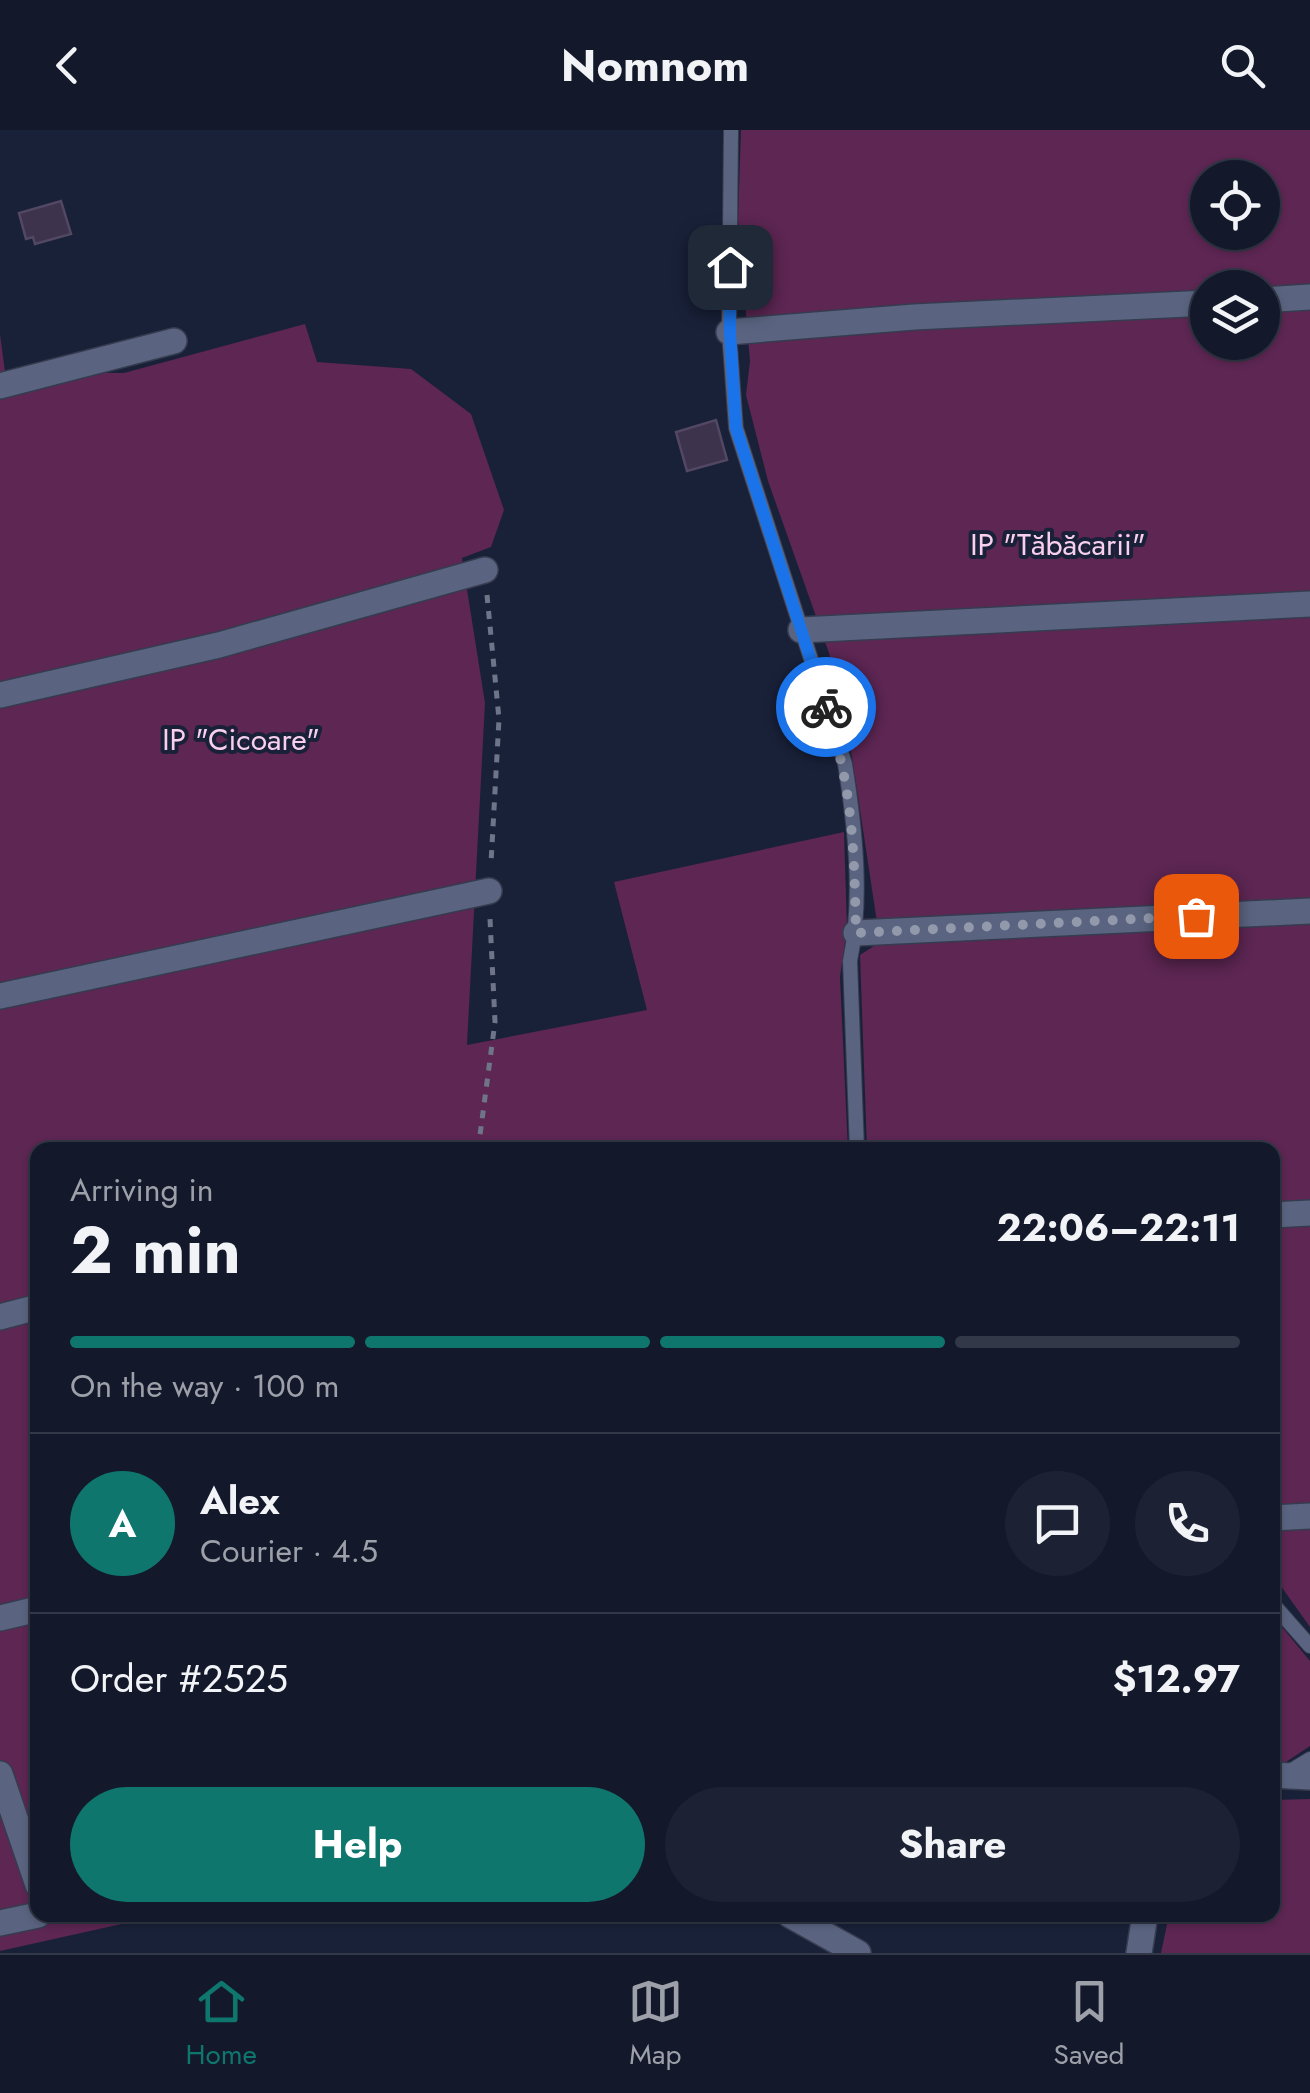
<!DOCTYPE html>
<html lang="en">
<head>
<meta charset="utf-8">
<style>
  body { margin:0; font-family:Jost,sans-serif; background:#1c2233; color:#f1f3f6; height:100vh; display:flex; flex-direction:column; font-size:38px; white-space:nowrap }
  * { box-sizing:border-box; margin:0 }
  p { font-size:32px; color:#9da0a9 }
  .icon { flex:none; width:55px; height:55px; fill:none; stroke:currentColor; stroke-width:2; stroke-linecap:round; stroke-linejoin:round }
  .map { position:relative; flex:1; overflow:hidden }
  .sheet { position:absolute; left:30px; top:1012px; width:1250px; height:780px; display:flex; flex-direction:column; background:#13192b; border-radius:20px; box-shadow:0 2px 8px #0004,0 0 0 2px #323847 }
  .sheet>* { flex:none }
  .buttons { position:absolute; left:1190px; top:30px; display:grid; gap:20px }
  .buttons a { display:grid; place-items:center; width:90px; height:90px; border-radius:50%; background:#13192b; box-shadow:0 2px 8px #0004,0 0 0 2px #323847; font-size:50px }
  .pin { position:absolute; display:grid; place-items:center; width:85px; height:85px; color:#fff; margin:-42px; border-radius:20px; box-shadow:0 5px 15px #0006 }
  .courier { position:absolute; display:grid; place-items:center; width:100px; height:100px; margin:-50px; border:8px solid #1a73e8; border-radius:50%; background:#fff; color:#222; box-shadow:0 2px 12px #0007 }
  .head em { font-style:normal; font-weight:700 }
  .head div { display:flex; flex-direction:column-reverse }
  .head { display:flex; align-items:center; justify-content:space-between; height:170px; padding:0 40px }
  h1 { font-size:65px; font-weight:700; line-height:75px }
  .bar { display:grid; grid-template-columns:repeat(4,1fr); gap:15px 10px; align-content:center; height:120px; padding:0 40px }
  .bar i { height:12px; border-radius:8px; background:#323847 }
  .bar .on { background:#0f766e }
  .bar p { grid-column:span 4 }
  .line { display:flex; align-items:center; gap:25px; padding:0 40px; border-top:2px solid #323847 }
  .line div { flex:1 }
  .round { display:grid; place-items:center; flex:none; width:105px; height:105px; border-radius:52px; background:#1c2233 }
  .action { display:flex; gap:20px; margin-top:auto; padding:20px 40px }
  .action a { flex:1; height:115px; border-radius:60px; background:#0f766e; color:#fff; font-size:40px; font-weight:700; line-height:115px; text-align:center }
  .action a+a { background:#1c2233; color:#f1f3f6 }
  header { display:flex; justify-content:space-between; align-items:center; height:130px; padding:0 40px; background:#13192b; font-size:45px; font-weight:700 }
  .tab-bar { display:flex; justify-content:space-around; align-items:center; height:140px; border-top:2px solid #323847; background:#13192b; font-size:28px; color:#9da0a9 }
  .tab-bar a { display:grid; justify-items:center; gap:5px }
  .tab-bar .on { color:#0f766e }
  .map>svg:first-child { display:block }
  .green { fill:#5d2653; fill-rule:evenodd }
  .building { fill:#3d334d; stroke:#534864; stroke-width:2.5 }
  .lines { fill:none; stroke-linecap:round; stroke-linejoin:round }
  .service-casing { stroke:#363c4f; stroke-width:16 }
  .minor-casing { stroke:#363c4f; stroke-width:28 }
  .path { stroke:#6e7589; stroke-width:5; stroke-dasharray:8 8; stroke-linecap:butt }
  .service { stroke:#5a6480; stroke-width:14 }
  .minor { stroke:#5a6480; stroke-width:25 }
  .done { stroke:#9299ab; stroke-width:10; stroke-dasharray:0 18 }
  .route { stroke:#1a73e8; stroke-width:12 }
  .labels { text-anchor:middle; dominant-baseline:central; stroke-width:8; stroke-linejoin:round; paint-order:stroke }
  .park-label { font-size:30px; fill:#f9cfee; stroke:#192139 }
</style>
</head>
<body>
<header><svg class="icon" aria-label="back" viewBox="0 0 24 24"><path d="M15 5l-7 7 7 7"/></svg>Nomnom<svg class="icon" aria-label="search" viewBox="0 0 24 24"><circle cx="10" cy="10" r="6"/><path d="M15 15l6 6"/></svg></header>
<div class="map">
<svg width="1310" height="1823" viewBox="0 0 1310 1823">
  <rect width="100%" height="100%" fill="#192139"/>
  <path class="green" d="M 741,0 L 1310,0 L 1310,1497 L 1273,1445 L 1272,1020 L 867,1020 L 860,825 L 880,812 L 852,627 L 829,523 L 768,351 L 746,265 L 750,231 L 738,89 ZM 1208,48 L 1262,48 L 1262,102 L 1208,102 ZM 1208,158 L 1262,158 L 1262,212 L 1208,212 Z
    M 305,194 L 317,232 L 411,239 L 471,284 L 504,380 L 491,417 L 462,428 L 485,573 L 467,915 L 647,880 L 614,752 L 844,702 L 847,798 L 840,847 L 848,1020 L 38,1020 L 38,1785 L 162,1785 L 0,1821 L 0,204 L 5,242 L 124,243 Z
    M 1272,1485 L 1310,1531 L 1310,1616 L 1283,1634 L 1272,1635 Z
    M 1310,1669 L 1310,1823 L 1161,1823 L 1169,1785 L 1272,1785 L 1273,1670 Z"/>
  <path class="building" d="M 61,71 L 71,104 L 35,114 L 33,107 L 26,109 L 19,83 Z
    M 716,290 L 727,330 L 687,341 L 676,302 Z"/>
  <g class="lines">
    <defs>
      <path id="service" d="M 731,0 L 729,202 L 736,298 L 845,634 C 855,697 863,768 850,831 L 857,1020
        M 1272,1473 L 1310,1516
        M 1287,1643 L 1310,1629"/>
      <path id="minor" d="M 1262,170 L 1310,167
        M 729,202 L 914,187 L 1208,173
        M 0,256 L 174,211
        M 801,500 L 1310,474
        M 0,565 L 219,515 L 485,440
        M 856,803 L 1310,781
        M 0,866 L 489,761
        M 1272,1085 L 1310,1083
        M 0,1187 L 38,1177
        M 1272,1388 L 1310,1386
        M 0,1488 L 38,1479
        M 0,1644 L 38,1755
        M 1272,1645 L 1310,1647
        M 790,1785 L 858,1823
        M 0,1793 L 38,1785
        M 1139,1823 L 1145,1785"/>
    </defs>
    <use href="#service" class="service-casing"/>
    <use href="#minor" class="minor-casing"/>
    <path class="path" d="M 487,465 L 499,589 L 491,733
      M 478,1020 L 495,892 L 490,789"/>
    <use href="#service" class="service"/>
    <use href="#minor" class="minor"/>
  </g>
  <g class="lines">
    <path class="done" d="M 826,577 C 853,660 854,716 856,803 L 1196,786"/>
    <path class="route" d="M 730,137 L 730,202 L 736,298 L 826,577"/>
  </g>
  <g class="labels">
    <g class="park-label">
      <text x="1058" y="414">IP "Tăbăcarii"</text>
      <text x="241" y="609">IP "Cicoare"</text>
    </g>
  </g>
</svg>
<div class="buttons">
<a><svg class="icon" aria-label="locate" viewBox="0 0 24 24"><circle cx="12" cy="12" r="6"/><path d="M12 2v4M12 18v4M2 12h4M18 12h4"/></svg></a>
<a><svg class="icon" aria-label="layers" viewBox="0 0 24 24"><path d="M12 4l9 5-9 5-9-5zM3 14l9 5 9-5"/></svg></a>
</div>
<div class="pin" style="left:1196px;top:786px;background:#ea580c"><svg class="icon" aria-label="bag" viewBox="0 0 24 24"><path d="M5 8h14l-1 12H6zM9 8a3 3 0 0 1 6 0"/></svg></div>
<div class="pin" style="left:730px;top:137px;background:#1f2937"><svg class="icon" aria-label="home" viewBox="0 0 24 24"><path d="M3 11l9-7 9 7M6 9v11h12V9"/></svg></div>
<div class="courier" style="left:826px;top:577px"><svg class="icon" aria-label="bike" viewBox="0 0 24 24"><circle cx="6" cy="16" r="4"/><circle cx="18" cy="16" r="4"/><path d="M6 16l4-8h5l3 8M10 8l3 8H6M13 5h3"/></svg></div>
<section class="sheet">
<div class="head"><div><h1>2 min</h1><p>Arriving in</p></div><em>22:06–22:11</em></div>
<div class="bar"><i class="on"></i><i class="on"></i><i class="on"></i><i></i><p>On the way · 100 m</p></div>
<div class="line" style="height:180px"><b class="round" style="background:#0f766e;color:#fff">A</b><div><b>Alex</b><p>Courier · 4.5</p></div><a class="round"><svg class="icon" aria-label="chat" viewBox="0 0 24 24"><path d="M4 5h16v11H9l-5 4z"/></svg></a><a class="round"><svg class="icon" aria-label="phone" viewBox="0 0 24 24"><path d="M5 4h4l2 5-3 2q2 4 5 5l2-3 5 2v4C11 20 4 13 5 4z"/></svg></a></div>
<div class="line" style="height:130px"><div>Order #2525</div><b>$12.97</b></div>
<div class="action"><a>Help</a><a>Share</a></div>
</section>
</div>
<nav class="tab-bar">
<a class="on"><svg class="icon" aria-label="home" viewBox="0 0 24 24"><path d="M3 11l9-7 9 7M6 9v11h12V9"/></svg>Home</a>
<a><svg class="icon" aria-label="map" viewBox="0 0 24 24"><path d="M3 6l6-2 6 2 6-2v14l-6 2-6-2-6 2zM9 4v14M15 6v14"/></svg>Map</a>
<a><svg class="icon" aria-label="saved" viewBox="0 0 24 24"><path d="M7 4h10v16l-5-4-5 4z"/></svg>Saved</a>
</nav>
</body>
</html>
